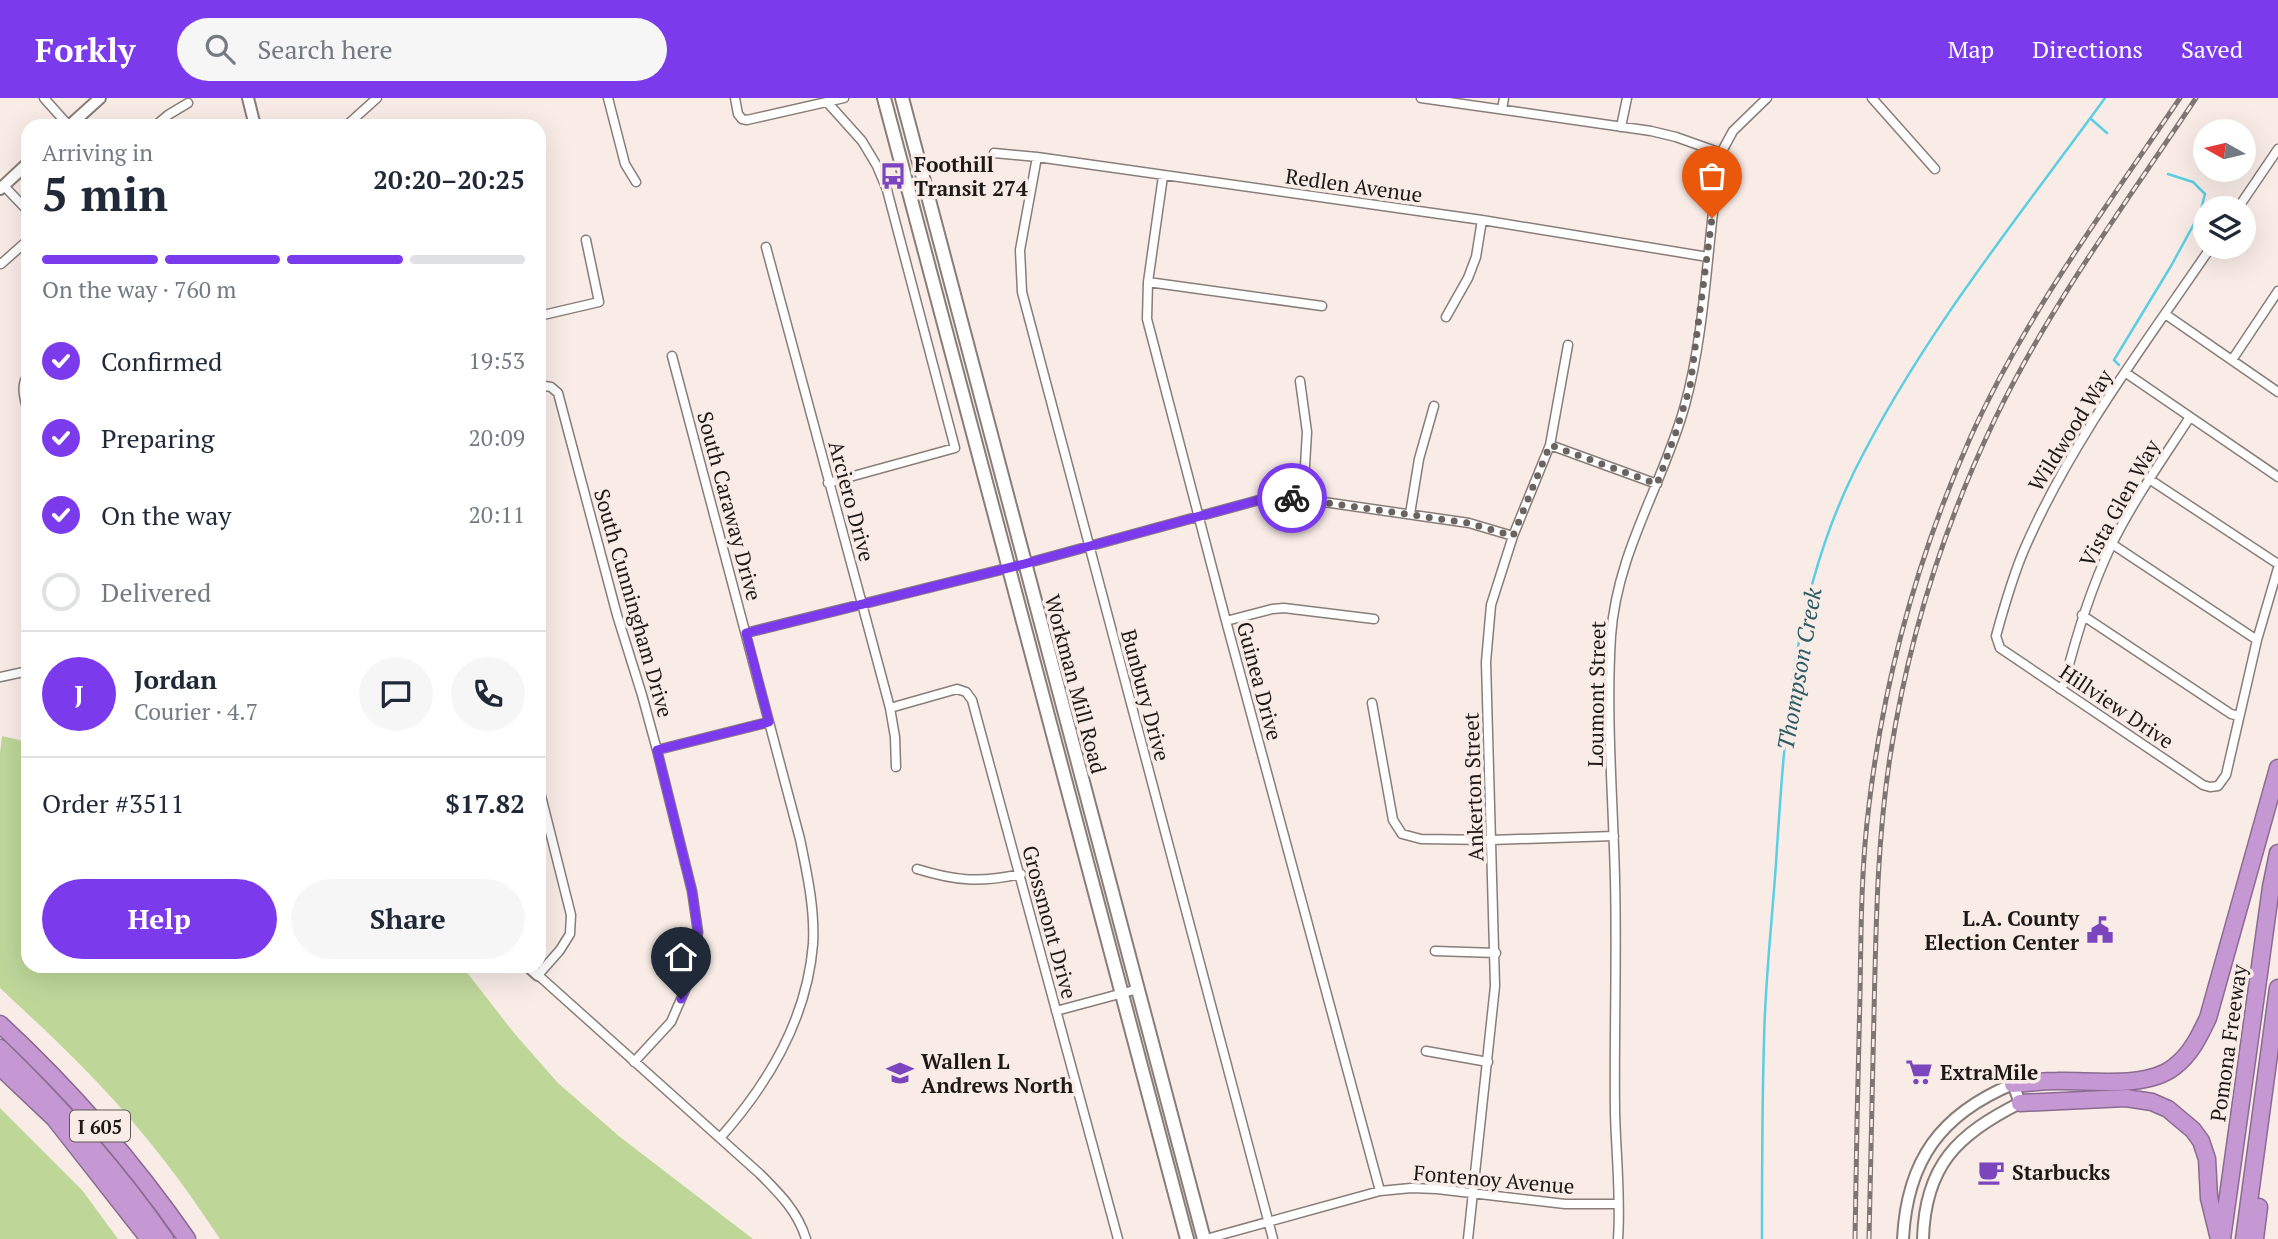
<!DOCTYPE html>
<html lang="en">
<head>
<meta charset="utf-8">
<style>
  body { margin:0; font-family:"PT Serif",serif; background:#f6f6f7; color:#1f2937; height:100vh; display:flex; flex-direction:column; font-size:26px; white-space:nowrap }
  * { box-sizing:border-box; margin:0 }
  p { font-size:23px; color:#747a83 }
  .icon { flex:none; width:38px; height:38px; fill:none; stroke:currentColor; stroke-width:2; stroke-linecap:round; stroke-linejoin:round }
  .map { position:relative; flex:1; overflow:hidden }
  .side { position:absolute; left:21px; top:21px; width:525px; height:854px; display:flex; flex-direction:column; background:#fff; border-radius:21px; box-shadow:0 7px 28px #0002 }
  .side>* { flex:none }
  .needle { width:46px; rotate:278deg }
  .tools { position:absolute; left:2193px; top:21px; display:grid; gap:14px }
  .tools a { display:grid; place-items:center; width:63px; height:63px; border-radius:50%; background:#fff; box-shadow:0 7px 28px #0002; font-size:35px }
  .pin { position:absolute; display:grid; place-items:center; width:60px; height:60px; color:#fff; margin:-72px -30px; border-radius:50% 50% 50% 0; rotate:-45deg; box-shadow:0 0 7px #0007 }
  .pin .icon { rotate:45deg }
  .courier { position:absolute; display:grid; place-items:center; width:70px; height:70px; margin:-35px; border:5px solid #7c3aed; border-radius:50%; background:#fff; color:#222; box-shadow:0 2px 9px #0007 }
  .headline em { font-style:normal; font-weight:700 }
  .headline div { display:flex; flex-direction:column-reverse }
  .headline { display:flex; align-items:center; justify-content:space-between; height:119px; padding:0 21px }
  h1 { font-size:46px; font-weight:700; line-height:52px }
  .bar { display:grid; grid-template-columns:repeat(4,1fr); gap:10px 7px; align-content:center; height:84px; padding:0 21px }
  .bar i { height:9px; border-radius:5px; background:#e0e1e3 }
  .bar .active { background:#7c3aed }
  .bar p { grid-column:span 4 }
  .line { display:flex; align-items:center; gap:18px; padding:0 21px; border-top:2px solid #e0e1e3 }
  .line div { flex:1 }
  .round { display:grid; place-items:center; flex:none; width:74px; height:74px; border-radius:37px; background:#f6f6f7 }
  ol { padding:0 21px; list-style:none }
  li { display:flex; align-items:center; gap:21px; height:77px }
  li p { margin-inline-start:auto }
  li .icon { padding:7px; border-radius:50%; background:#7c3aed; color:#fff; stroke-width:4 }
  li:last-child { color:#747a83 }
  li i { width:38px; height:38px; border:4px solid #e0e1e3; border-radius:50% }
  .button { display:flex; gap:14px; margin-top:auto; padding:14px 21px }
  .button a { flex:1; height:80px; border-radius:42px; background:#7c3aed; color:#fff; font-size:28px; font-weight:700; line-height:80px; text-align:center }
  .button a+a { background:#f6f6f7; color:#1f2937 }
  header { display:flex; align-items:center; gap:42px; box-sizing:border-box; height:98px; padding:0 35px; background:#7c3aed; color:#fff }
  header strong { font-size:33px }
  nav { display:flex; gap:38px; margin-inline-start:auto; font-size:24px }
  .search { width:490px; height:63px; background:#f6f6f7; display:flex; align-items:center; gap:18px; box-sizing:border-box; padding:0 24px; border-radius:38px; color:#747a83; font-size:26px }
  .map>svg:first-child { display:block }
  .grass { fill:#bed799 }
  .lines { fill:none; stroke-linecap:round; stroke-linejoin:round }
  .stream { stroke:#5ccee3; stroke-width:2.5 }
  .minor-casing { stroke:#887d78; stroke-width:11 }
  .tertiary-casing { stroke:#887d78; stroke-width:14 }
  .secondary-casing { stroke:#887d78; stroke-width:16 }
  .motorway-casing { stroke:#8a6b91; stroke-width:19 }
  .minor { stroke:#fff; stroke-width:8 }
  .tertiary { stroke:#fff; stroke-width:10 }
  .secondary { stroke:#fff; stroke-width:12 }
  .motorway { stroke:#c597d3; stroke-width:16 }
  .rail-casing { stroke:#7e7672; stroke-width:5 }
  .rail { stroke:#f9ece7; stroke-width:2.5; stroke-dasharray:8; stroke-linecap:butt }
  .done { stroke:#6a6360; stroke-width:7; stroke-dasharray:0 12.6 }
  .route { stroke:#7c3aed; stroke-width:9 }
  .labels { text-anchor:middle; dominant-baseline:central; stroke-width:7; stroke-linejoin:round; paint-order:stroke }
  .shield { fill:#f9ece7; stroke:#5f5855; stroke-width:2 }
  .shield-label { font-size:19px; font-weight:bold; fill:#1d1917 }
  .poi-label { font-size:21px; font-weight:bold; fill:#1d1917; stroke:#f9ece7; text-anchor:start }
  .street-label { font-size:21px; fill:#1d1917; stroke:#f9ece7 }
  .water-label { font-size:23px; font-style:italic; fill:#2b5b65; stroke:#f9ece7 }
</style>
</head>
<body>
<header>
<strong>Forkly</strong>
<div class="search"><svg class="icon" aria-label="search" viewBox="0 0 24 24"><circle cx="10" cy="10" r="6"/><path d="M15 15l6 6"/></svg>Search here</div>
<nav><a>Map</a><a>Directions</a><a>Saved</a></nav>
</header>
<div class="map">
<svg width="2278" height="1141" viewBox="0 0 2278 1141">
  <rect width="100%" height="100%" fill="#f9ece7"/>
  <path class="grass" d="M 2,638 L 28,644 L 28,868 L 462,868 L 514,935 L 558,985 L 620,1039 L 753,1141 L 220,1141 C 183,1085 143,1032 97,984 C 66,951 33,921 0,890 L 0,655 Z
    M 0,1010 L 82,1092 L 118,1141 L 0,1141 Z"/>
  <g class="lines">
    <path class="stream" d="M 2091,21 L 2107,35
      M 2119,267 L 2114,262 L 2171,168 L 2200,115 L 2205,96 L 2193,84 L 2168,76
      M 1762,1141 C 1762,1075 1762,1009 1764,943 C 1765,884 1772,824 1776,765 C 1785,628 1792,500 1854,374 C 1921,239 2017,121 2105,0"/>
    <defs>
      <path id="minor" d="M 44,0 L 69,28
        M 608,0 L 625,66 L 636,84
        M 735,0 L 738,16 L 742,21 L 747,22 L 844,0
        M 1421,0 L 1651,33 L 1676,39 L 1721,55
        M 1872,0 L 1935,71
        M 827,4 L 862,43 L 877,68 L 887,92 L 955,350 L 828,385
        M 1502,11 L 1504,0
        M 155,28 L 168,17 L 188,5
        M 346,28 L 377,0
        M 1621,29 L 1627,0
        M 994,55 L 1037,59 L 1482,122 L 1708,159
        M 1037,59 L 1020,152 L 1022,194 L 1273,1141
        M 1163,78 L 1148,184 L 1147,221 L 1226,523 L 1380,1093
        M 4,88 L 28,113
        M 2238,110 L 2278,51
        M 766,149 L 890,610 L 895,639 L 896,669
        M 2211,149 C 2145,246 2071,343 2024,452 C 2012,480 2004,509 1996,538 L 2000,550 L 2203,687 L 2210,689 L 2218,688 L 2226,677 L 2257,542 L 2278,470
        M 1,166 L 28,142
        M 1148,184 L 1322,208
        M 2165,216 L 2278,294
        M 539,218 L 599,204 L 586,142
        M 1446,219 L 1468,180 L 1476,159 L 1482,122
        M 672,258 L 800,741 C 807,775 815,811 813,846 C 807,921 769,985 720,1040
        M 2232,262 L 2278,193
        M 2126,275 L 2278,379
        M 28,277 C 19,289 26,303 28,316
        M 1300,283 L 1307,334 L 1303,401
        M 539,287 L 551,289 L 558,295 L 617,517 L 642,597 L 657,652 L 692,793 L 698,834 L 691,878 L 671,924 L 634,964
        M 1550,347 L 1657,386
        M 2149,381 L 2278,466
        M 1410,416 L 1419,361 L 1434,308
        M 2112,446 L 2257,542
        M 2082,517 L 2231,616 L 2239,618
        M 1226,523 L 1272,511 L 1284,510 L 1374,521
        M 746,535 L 1024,466 L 1259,402 L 1303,401 L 1469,425 L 1513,438
        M 0,579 L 28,573
        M 2060,591 L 2064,586 C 2076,538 2090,492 2111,448 C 2133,403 2162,362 2190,319
        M 1372,605 L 1393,722 L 1402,736 L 1421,741 L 1491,742 L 1614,738
        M 890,610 L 957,591 L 966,594 L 972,602 L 1118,1141
        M 657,652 L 769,624
        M 539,690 L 571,817 L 570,836 L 560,852 L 538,877 L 760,1076 C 780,1096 798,1114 806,1141
        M 917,771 C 956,783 980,785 1021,776
        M 1435,853 L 1496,855
        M 1056,913 L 1138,891
        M 1426,953 L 1488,964
        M 1206,1141 L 1380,1093 L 1411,1090 L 1437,1091 L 1565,1106 L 1618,1106
        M 1468,1141 L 1495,888 L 1486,564 L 1491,507 L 1513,438 L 1550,347 L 1568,247
        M 1618,1141 C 1621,1099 1616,1056 1615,1014 C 1614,936 1617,859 1615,781 C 1613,700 1606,618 1611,538 C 1617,453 1663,387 1685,307 C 1707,227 1707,137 1721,55 L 1733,33 L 1767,0"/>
      <path id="tertiary" d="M 248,0 L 255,28
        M 69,28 L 100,0
        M 0,91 L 28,65
        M 528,868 L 538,877
        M 1903,1141 C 1907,1062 1941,1016 2013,986 L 2020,1005 C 1958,1036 1925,1067 1923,1141"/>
      <path id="secondary" d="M 884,0 L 1187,1141
        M 902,0 L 1204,1141"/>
      <path id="motorway" d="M 0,926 C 70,991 133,1063 187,1141
        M 0,950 C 61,1009 117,1072 165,1141
        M 0,969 L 54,1020 L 149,1141
        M 2013,986 C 2028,985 2043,983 2057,983 C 2091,982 2146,991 2174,969 C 2191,956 2199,939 2208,920 L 2278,670
        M 2020,1005 L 2126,1000 L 2152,1004 L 2168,1011 L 2193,1032 L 2201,1043 L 2207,1061 L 2209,1100 L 2219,1141
        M 2222,1141 L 2271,789 L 2278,755
        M 2244,1141 L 2278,890
        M 2255,1141 L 2259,1109"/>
    </defs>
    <use href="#minor" class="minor-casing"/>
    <use href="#tertiary" class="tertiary-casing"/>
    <use href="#secondary" class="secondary-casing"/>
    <use href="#motorway" class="motorway-casing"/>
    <use href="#minor" class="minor"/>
    <use href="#tertiary" class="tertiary"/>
    <use href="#secondary" class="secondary"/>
    <use href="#motorway" class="motorway"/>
    <defs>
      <path id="rail" d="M 1855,1141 C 1856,1060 1858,978 1860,897 C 1861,834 1861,770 1869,707 C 1884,580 1919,455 1971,338 C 2026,217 2106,109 2180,0
        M 1869,1141 C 1871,1066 1872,990 1874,915 C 1876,829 1877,744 1890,659 C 1908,542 1944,427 1995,321 C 2050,207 2126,105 2196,0"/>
    </defs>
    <use href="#rail" class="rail-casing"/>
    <use href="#rail" class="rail"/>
  </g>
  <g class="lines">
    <path class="done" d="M 1292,400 L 1469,425 L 1513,438 L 1550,347 L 1657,386 L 1675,337 L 1690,289 L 1712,120"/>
    <path class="route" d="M 681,901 L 691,878 L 698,834 L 692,793 L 657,652 L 769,624 L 746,535 L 1024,466 L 1259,402 L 1292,400"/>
  </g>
  <defs>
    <symbol id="bus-bare" viewBox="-9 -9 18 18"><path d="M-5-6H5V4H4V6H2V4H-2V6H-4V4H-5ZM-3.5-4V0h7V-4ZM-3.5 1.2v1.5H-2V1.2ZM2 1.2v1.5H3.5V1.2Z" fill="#7a45bd" stroke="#f9ece7" stroke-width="2.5" paint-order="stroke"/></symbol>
    <symbol id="civic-bare" viewBox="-9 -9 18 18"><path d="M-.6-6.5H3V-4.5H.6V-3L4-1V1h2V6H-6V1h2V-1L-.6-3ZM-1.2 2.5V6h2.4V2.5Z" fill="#7a45bd" stroke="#f9ece7" stroke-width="2.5" paint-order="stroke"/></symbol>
    <symbol id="supermarket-bare" viewBox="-9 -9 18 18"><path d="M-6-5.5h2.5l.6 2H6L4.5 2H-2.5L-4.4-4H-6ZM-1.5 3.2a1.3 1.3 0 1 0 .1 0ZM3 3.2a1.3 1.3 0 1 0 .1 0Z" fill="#7a45bd" stroke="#f9ece7" stroke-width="2.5" paint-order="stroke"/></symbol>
    <symbol id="school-bare" viewBox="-9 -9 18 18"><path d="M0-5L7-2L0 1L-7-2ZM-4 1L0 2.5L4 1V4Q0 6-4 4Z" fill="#7a45bd" stroke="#f9ece7" stroke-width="2.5" paint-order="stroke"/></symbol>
    <symbol id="cafe-bare" viewBox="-9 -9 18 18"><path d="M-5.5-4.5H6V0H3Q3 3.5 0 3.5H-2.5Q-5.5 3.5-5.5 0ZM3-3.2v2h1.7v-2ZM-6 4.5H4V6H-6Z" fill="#7a45bd" stroke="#f9ece7" stroke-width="2.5" paint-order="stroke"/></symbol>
  </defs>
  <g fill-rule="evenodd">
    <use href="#bus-bare" x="874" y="59" width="38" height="38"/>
    <use href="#civic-bare" x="2081" y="813" width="38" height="38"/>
    <use href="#supermarket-bare" x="1900" y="955" width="38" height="38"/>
    <use href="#school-bare" x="881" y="956" width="38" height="38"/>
    <use href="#cafe-bare" x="1972" y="1055" width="38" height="38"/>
  </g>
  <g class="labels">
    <rect class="shield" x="70" y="1012.5" width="60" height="31" rx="5"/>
    <g class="shield-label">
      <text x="100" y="1028">I 605</text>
    </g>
    <g class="poi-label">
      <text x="914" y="66">Foothill<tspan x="914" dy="24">Transit 274</tspan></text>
      <text x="2079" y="820" text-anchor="end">L.A. County<tspan x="2079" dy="24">Election Center</tspan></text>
      <text x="921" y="963">Wallen L<tspan x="921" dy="24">Andrews North</tspan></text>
      <text x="1940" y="974">ExtraMile</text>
      <text x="2012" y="1074">Starbucks</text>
    </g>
    <g class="street-label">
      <text transform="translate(1354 87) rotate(8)">Redlen Avenue</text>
      <text transform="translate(2070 332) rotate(-58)">Wildwood Way</text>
      <text transform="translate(852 403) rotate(75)">Arciero Drive</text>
      <text transform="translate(2119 405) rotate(-61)">Vista Glen Way</text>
      <text transform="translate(730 408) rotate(75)">South Caraway Drive</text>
      <text transform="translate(634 505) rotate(74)">South Cunningham Drive</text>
      <text transform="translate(1260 583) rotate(75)">Guinea Drive</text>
      <text transform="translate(1076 586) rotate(75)">Workman Mill Road</text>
      <text transform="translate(1596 596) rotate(-89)">Loumont Street</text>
      <text transform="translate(1146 597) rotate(75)">Bunbury Drive</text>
      <text transform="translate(2117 608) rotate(34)">Hillview Drive</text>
      <text transform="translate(1473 689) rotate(-92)">Ankerton Street</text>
      <text transform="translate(1050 824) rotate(75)">Grossmont Drive</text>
      <text transform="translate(2228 945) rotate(-82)">Pomona Freeway</text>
      <text transform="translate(1494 1081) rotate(5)">Fontenoy Avenue</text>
    </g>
    <g class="water-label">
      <text transform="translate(1799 571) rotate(-80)">Thompson Creek</text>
    </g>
  </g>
</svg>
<div class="tools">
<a><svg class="needle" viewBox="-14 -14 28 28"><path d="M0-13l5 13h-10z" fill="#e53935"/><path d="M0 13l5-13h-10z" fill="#747a83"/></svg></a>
<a><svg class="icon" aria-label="layers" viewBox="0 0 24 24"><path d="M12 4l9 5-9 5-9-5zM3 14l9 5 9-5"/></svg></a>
</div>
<div class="pin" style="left:1712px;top:120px;background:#ea580c"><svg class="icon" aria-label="bag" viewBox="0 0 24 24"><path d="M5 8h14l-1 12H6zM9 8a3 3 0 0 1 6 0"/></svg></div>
<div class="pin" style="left:681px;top:901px;background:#1f2937"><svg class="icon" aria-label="home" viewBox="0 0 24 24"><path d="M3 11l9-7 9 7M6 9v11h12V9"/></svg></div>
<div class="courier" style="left:1292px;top:400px"><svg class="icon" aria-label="bike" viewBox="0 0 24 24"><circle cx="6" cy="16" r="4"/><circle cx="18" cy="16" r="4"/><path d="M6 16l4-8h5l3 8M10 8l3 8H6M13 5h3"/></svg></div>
<section class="side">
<div class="headline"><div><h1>5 min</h1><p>Arriving in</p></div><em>20:20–20:25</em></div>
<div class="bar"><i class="active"></i><i class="active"></i><i class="active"></i><i></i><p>On the way · 760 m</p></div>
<ol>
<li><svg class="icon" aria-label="check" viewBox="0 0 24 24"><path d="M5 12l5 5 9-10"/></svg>Confirmed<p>19:53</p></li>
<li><svg class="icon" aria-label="check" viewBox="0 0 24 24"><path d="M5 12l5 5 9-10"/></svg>Preparing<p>20:09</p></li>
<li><svg class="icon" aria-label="check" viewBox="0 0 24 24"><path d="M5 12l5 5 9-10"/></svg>On the way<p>20:11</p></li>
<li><i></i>Delivered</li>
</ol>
<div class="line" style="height:126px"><b class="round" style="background:#7c3aed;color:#fff">J</b><div><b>Jordan</b><p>Courier · 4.7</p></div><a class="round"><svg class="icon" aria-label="chat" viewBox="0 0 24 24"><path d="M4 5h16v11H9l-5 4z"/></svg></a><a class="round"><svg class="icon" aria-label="phone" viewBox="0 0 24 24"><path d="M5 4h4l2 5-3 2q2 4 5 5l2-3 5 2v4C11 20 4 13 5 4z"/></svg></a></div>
<div class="line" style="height:91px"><div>Order #3511</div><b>$17.82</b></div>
<div class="button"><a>Help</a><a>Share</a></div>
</section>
</div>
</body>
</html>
